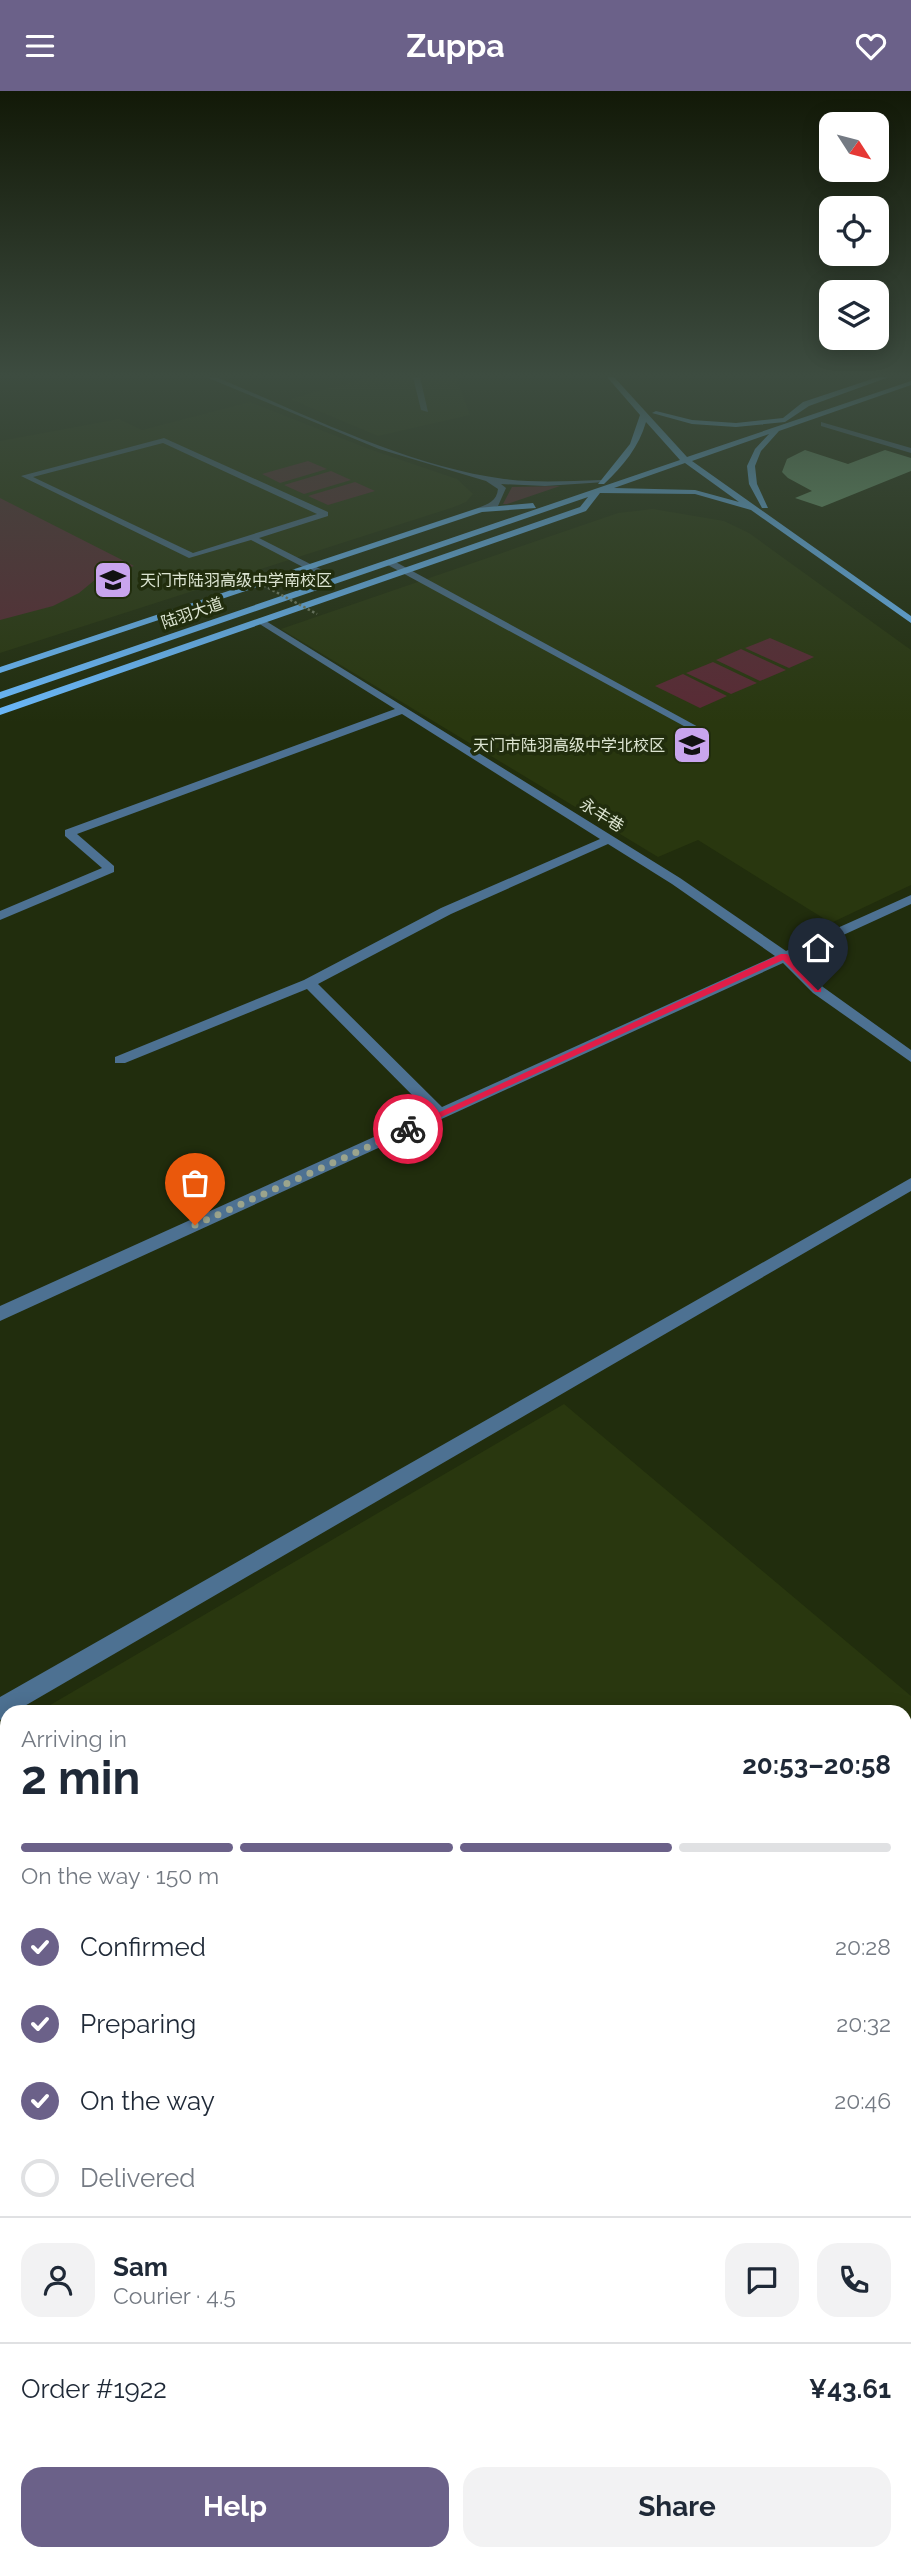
<!DOCTYPE html>
<html lang="en">
<head>
<meta charset="utf-8">
<style>
  body { margin:0; font-family:Raleway,"Noto Sans SC",sans-serif; background:#f2f2f3; color:#1f2937; height:100vh; display:flex; flex-direction:column; font-size:26px; white-space:nowrap }
  * { box-sizing:border-box; margin:0 }
  p { font-size:23px; color:#747a83 }
  .icon { flex:none; width:38px; height:38px; fill:none; stroke:currentColor; stroke-width:2; stroke-linecap:round; stroke-linejoin:round }
  .map { position:relative; flex:1; overflow:hidden }
  .side { position:absolute; left:0px; top:1614px; width:912px; height:856px; display:flex; flex-direction:column; background:#fff; border-radius:21px 21px 0 0; box-shadow:0 4px 18px #0003 }
  .side>* { flex:none }
  .needle { width:46px; rotate:126deg }
  .buttons { position:absolute; left:819px; top:21px; display:grid; gap:14px }
  .buttons a { display:grid; place-items:center; width:70px; height:70px; border-radius:14px; background:#fff; box-shadow:0 4px 18px #0003; font-size:35px }
  .pin { position:absolute; display:grid; place-items:center; width:60px; height:60px; color:#fff; margin:-72px -30px; border-radius:50% 50% 50% 0; rotate:-45deg; box-shadow:0 0 7px #0007 }
  .pin .icon { rotate:45deg }
  .courier { position:absolute; display:grid; place-items:center; width:70px; height:70px; margin:-35px; border:5px solid #e11d48; border-radius:50%; background:#fff; color:#222; box-shadow:0 2px 9px #0007 }
  .summary em { font-style:normal; font-weight:700 }
  .summary div { display:flex; flex-direction:column-reverse }
  .summary { display:flex; align-items:center; justify-content:space-between; height:119px; padding:0 21px }
  h1 { font-size:46px; font-weight:700; line-height:52px }
  .bar { display:grid; grid-template-columns:repeat(4,1fr); gap:10px 7px; align-content:center; height:84px; padding:0 21px }
  .bar i { height:9px; border-radius:5px; background:#e0e1e3 }
  .bar .active { background:#6b6189 }
  .bar p { grid-column:span 4 }
  .line { display:flex; align-items:center; gap:18px; padding:0 21px; border-top:2px solid #e0e1e3 }
  .line div { flex:1 }
  .round { display:grid; place-items:center; flex:none; width:74px; height:74px; border-radius:21px; background:#f2f2f3 }
  ol { padding:0 21px; list-style:none }
  li { display:flex; align-items:center; gap:21px; height:77px }
  li p { margin-inline-start:auto }
  li .icon { padding:7px; border-radius:50%; background:#6b6189; color:#fff; stroke-width:4 }
  li:last-child { color:#747a83 }
  li i { width:38px; height:38px; border:4px solid #e0e1e3; border-radius:50% }
  .cta { display:flex; gap:14px; margin-top:auto; padding:14px 21px }
  .cta a { flex:1; height:80px; border-radius:21px; background:#6b6189; color:#fff; font-size:28px; font-weight:700; line-height:80px; text-align:center }
  .cta a+a { background:#f2f2f3; color:#1f2937 }
  header { display:flex; justify-content:space-between; align-items:center; height:91px; padding:0 21px; background:#6b6189; color:#fff; font-size:32px; font-weight:700 }
  .map>svg:first-child { display:block }
  .built { fill:#29370f }
  .green { fill:#5a2a35 }
  .building { fill:#6ea072 }
  .lines { fill:none; stroke-linecap:round; stroke-linejoin:round }
  .minor { fill:#4d7192; fill-rule:evenodd }
  .major { fill:#6bbafd; fill-rule:evenodd }
  .path-bridge { stroke:#778168; stroke-width:2.5; stroke-dasharray:2.5 2.5; stroke-linecap:butt }
  .route { fill:#e11d48 }
  .done { stroke:#9ba48c; stroke-width:7; stroke-dasharray:0 12.6 }
  .labels { text-anchor:middle; dominant-baseline:central; stroke-width:7; stroke-linejoin:round; paint-order:stroke }
  .far-poi-label { font-size:16px; fill:#dce4d1; stroke:#212d0d; text-anchor:start }
  .far-street-label { font-size:16px; fill:#dce4d1; stroke:#212d0d }
</style>
</head>
<body>
<header><svg class="icon" aria-label="menu" viewBox="0 0 24 24"><path d="M4 6h16M4 12h16M4 18h16"/></svg>Zuppa<svg class="icon" aria-label="heart" viewBox="0 0 24 24"><path d="M12 20l-8-8c-3-5 5-10 8-4 3-6 11-1 8 4z"/></svg></header>
<div class="map">
<svg width="911" height="2468" viewBox="0 0 911 2468">
  <rect width="100%" height="100%" fill="#212d0d"/>
  <path class="built" d="M 369,286 L 456,286 L 470,324 L 378,345 L 290,308 Z
    M 250,311 L 369,358 L 457,388 L 473,403 L 466,411 L 454,416 L 0,562 L 0,350 L 119,328 L 142,339 Z
    M 653,418 L 724,430 L 749,442 L 911,559 L 911,794 L 831,832 L 698,749 L 658,766 L 281,538 L 618,422 Z
    M 564,1313 L 911,1605 L 911,1938 L 905,1946 L 905,1620 L 40,1620 Z
    M 7,1640 L 7,2462 L 480,2462 L 475,2468 L 5,2468 L 0,2457 L 0,1644 Z"/>
  <path class="green" d="M 308,370 L 327,378 L 280,392 L 262,383 Z
    M 331,380 L 351,389 L 304,403 L 284,394 Z
    M 355,391 L 375,400 L 328,414 L 308,405 Z
    M 560,395 L 507,413 L 503,413 L 512,396 Z
    M 0,407 L 134,475 L 96,488 L 79,502 L 53,515 L 0,529 Z
    M 770,547 L 814,566 L 789,577 L 745,557 Z
    M 741,558 L 786,579 L 760,590 L 716,569 Z
    M 713,571 L 757,592 L 731,603 L 686,582 Z
    M 683,583 L 727,605 L 700,617 L 655,595 Z"/>
  <path class="building" d="M 805,359 L 848,373 L 885,359 L 911,367 L 911,380 L 822,416 L 795,407 L 812,400 L 788,387 L 782,381 L 787,368 Z"/>
  <g class="lines">
    <path class="minor" d="M 206,286 L 216,286 C 304,323 409,376 504,388 C 536,392 569,390 601,389 L 605,391 L 545,395 L 501,393 L 506,397 L 498,415 L 478,421 L 478,417 C 488,413 497,410 498,398 L 486,390 L 379,358 Z
      M 413,286 L 420,286 L 428,321 L 421,319 Z
      M 821,331 L 911,357 L 911,362 L 821,335 Z
      M 164,347 L 328,421 L 328,425 L 259,447 L 330,483 L 330,487 L 324,487 L 251,449 L 189,467 L 21,385 ZM 163,352 L 317,423 L 193,462 L 33,386 Z
      M 386,469 L 392,469 L 702,638 L 693,640 L 386,473 Z
      M 261,527 L 680,787 L 786,860 L 911,804 L 911,813 L 793,867 L 823,896 L 911,959 L 911,971 L 813,902 L 783,872 L 0,1230 L 0,1215 L 429,1021 L 307,898 L 125,972 L 115,972 L 115,966 L 304,889 L 441,817 L 600,748 L 402,623 L 77,743 L 114,775 L 114,781 L 0,829 L 0,820 L 102,777 L 65,745 L 65,739 L 395,618 L 258,532 L 258,528 ZM 608,753 L 672,793 L 775,865 L 442,1016 L 318,893 L 451,823 Z
      M 911,1087 L 911,1100 L 16,1620 L 7,1620 L 7,1626 L 0,1629 L 0,1606 Z"/>
    <path class="major" d="M 607,286 L 614,286 L 687,366 L 911,290 L 911,294 L 779,340 L 761,360 L 755,375 L 757,393 L 768,417 L 762,417 L 749,393 L 747,375 L 755,358 L 769,343 L 692,370 L 911,525 L 911,532 L 751,419 L 695,403 L 600,402 L 586,420 L 0,624 L 0,617 L 580,416 L 588,406 L 0,608 L 0,601 L 680,369 L 646,331 C 639,356 623,375 604,393 L 598,393 L 630,353 L 640,324 ZM 685,372 L 739,411 L 695,399 L 614,397 Z
      M 878,286 L 889,286 L 809,315 L 785,331 L 736,336 L 692,333 L 652,322 L 656,320 L 692,329 L 736,332 L 783,327 L 803,311 Z
      M 533,412 L 536,417 L 482,421 L 0,582 L 0,576 L 478,417 Z
      M 911,2017 L 911,2049 L 905,2051 L 905,2019 Z
      M 911,2115 L 911,2148 L 905,2151 L 905,2118 Z
      M 549,2462 L 581,2462 L 579,2468 L 546,2468 Z
      M 639,2462 L 672,2462 L 670,2468 L 636,2468 Z"/>
    <path class="path-bridge" d="M 246,485 L 317,523"/>
  </g>
  <linearGradient id="sky" x2="0" y2="1"><stop stop-color="#121907"/><stop offset="0.45" stop-color="#3d4c40"/><stop offset="1" stop-color="#3d4c40" stop-opacity="0"/></linearGradient>
  <rect width="911" height="632" fill="url(#sky)"/>
  <path class="route" d="M 781,863 L 787,863 L 821,897 L 821,901 L 815,901 L 783,869 L 411,1040 L 403,1038 Z"/>
  <g class="lines">
    <path class="done" d="M 195,1134 L 408,1038"/>
  </g>
  <defs>
    <symbol id="school-square" viewBox="-11 -11 22 22"><rect x="-9" y="-9" width="18" height="18" rx="4" fill="#c9a5ee" stroke="#212d0d"/><path d="M0-5L7-2L0 1L-7-2ZM-4 1L0 2.5L4 1V4Q0 6-4 4Z" fill="#111"/></symbol>
  </defs>
  <g fill-rule="evenodd">
    <use href="#school-square" x="91" y="467" width="44" height="44"/>
    <use href="#school-square" x="670" y="632" width="44" height="44"/>
  </g>
  <g class="labels">
    <g class="far-poi-label">
      <text x="140" y="489">天门市陆羽高级中学南校区</text>
      <text x="665" y="654" text-anchor="end">天门市陆羽高级中学北校区</text>
    </g>
    <g class="far-street-label">
      <text transform="translate(192 522) rotate(-19)">陆羽大道</text>
      <text transform="translate(602 724) rotate(32)">永丰巷</text>
    </g>
  </g>
</svg>
<div class="buttons">
<a><svg class="needle" viewBox="-14 -14 28 28"><path d="M0-13l5 13h-10z" fill="#e53935"/><path d="M0 13l5-13h-10z" fill="#747a83"/></svg></a>
<a><svg class="icon" aria-label="locate" viewBox="0 0 24 24"><circle cx="12" cy="12" r="6"/><path d="M12 2v4M12 18v4M2 12h4M18 12h4"/></svg></a>
<a><svg class="icon" aria-label="layers" viewBox="0 0 24 24"><path d="M12 4l9 5-9 5-9-5zM3 14l9 5 9-5"/></svg></a>
</div>
<div class="pin" style="left:195px;top:1134px;background:#ea580c"><svg class="icon" aria-label="bag" viewBox="0 0 24 24"><path d="M5 8h14l-1 12H6zM9 8a3 3 0 0 1 6 0"/></svg></div>
<div class="pin" style="left:818px;top:899px;background:#1f2937"><svg class="icon" aria-label="home" viewBox="0 0 24 24"><path d="M3 11l9-7 9 7M6 9v11h12V9"/></svg></div>
<div class="courier" style="left:408px;top:1038px"><svg class="icon" aria-label="bike" viewBox="0 0 24 24"><circle cx="6" cy="16" r="4"/><circle cx="18" cy="16" r="4"/><path d="M6 16l4-8h5l3 8M10 8l3 8H6M13 5h3"/></svg></div>
<section class="side">
<div class="summary"><div><h1>2 min</h1><p>Arriving in</p></div><em>20:53–20:58</em></div>
<div class="bar"><i class="active"></i><i class="active"></i><i class="active"></i><i></i><p>On the way · 150 m</p></div>
<ol>
<li><svg class="icon" aria-label="check" viewBox="0 0 24 24"><path d="M5 12l5 5 9-10"/></svg>Confirmed<p>20:28</p></li>
<li><svg class="icon" aria-label="check" viewBox="0 0 24 24"><path d="M5 12l5 5 9-10"/></svg>Preparing<p>20:32</p></li>
<li><svg class="icon" aria-label="check" viewBox="0 0 24 24"><path d="M5 12l5 5 9-10"/></svg>On the way<p>20:46</p></li>
<li><i></i>Delivered</li>
</ol>
<div class="line" style="height:126px"><a class="round"><svg class="icon" aria-label="person" viewBox="0 0 24 24"><circle cx="12" cy="8" r="4"/><path d="M4 21q1-7 8-7t8 7"/></svg></a><div><b>Sam</b><p>Courier · 4.5</p></div><a class="round"><svg class="icon" aria-label="chat" viewBox="0 0 24 24"><path d="M4 5h16v11H9l-5 4z"/></svg></a><a class="round"><svg class="icon" aria-label="phone" viewBox="0 0 24 24"><path d="M5 4h4l2 5-3 2q2 4 5 5l2-3 5 2v4C11 20 4 13 5 4z"/></svg></a></div>
<div class="line" style="height:91px"><div>Order #1922</div><b>¥43.61</b></div>
<div class="cta"><a>Help</a><a>Share</a></div>
</section>
</div>
</body>
</html>
